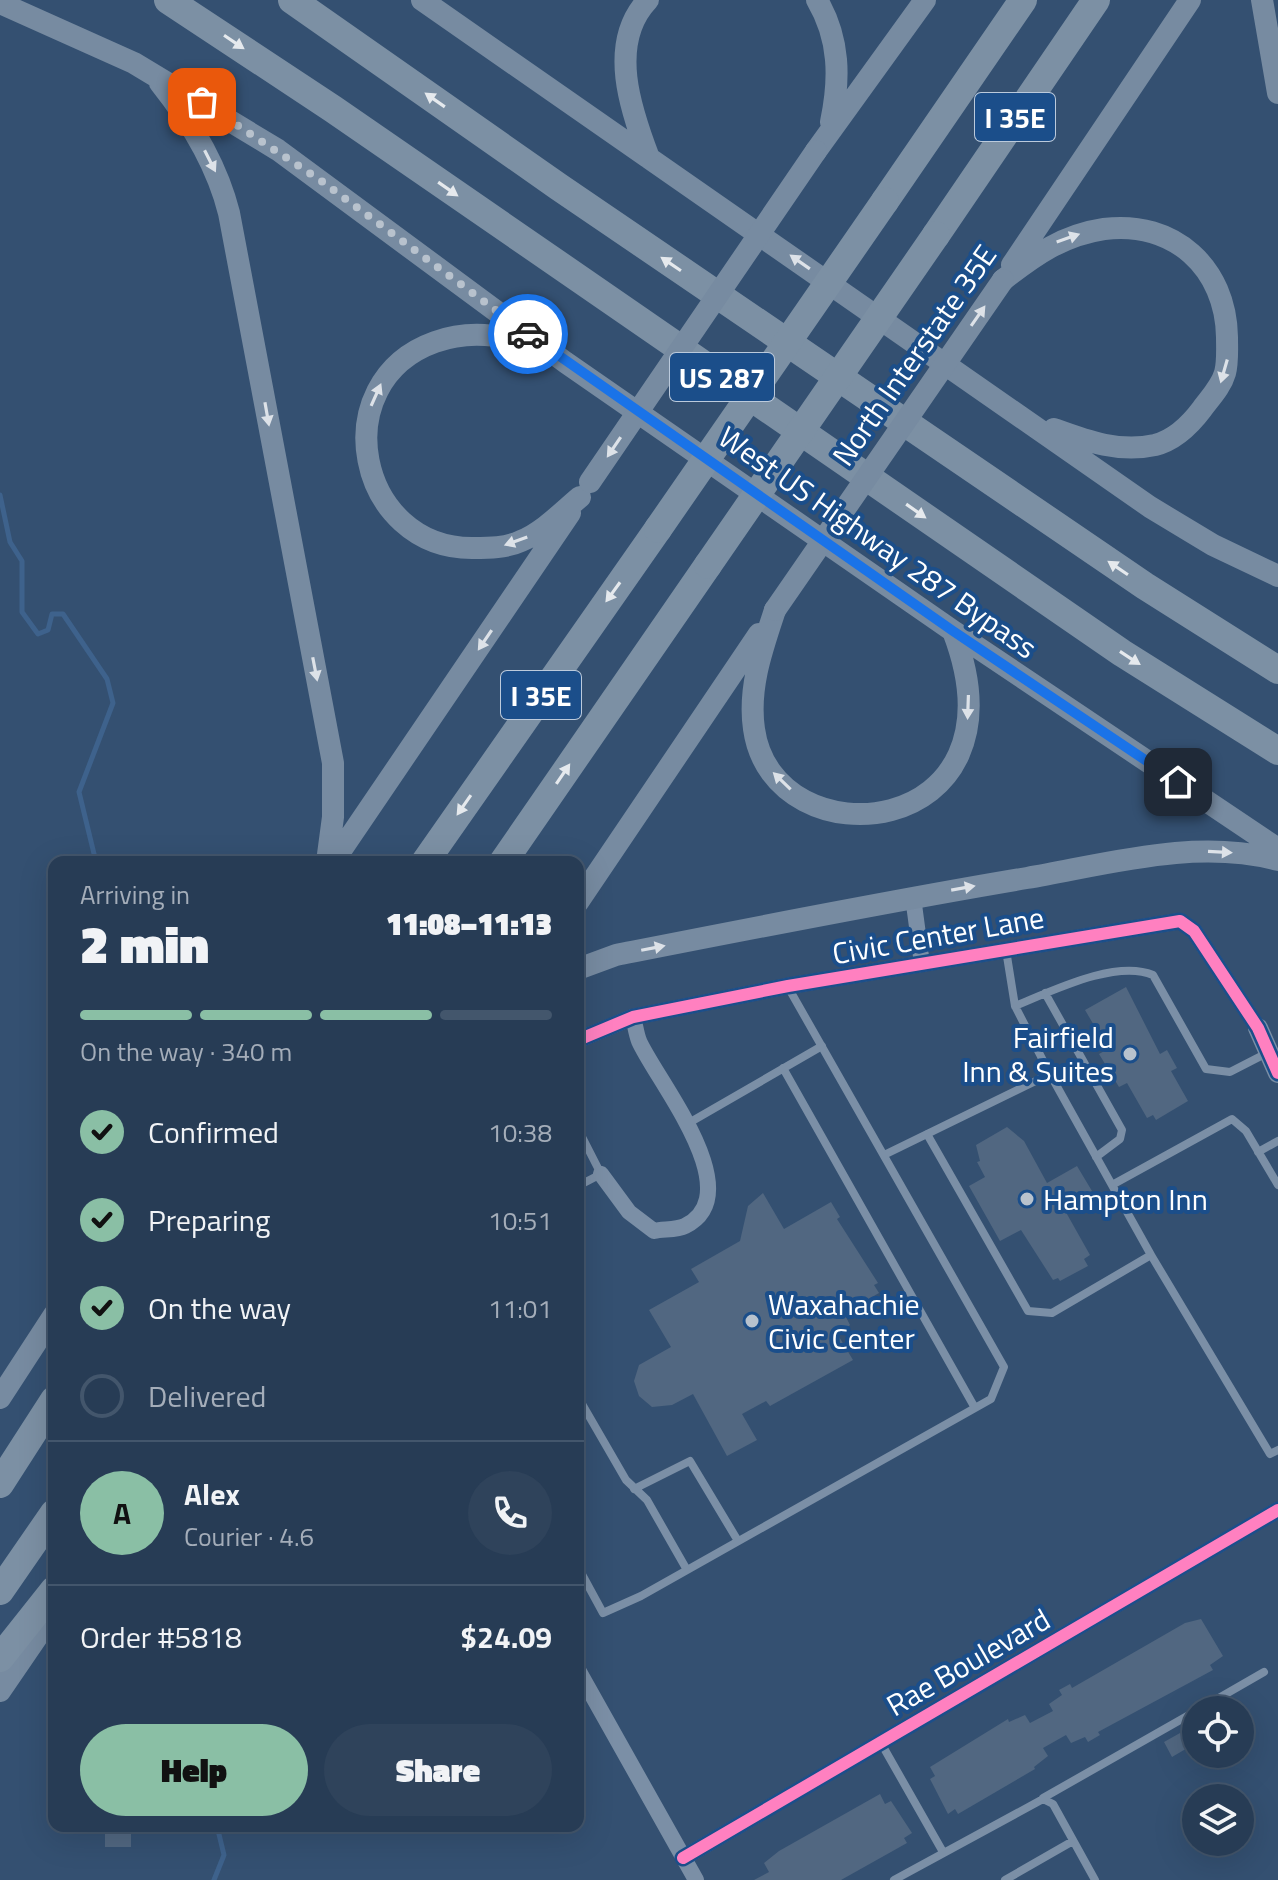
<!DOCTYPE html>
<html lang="en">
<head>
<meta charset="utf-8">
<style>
  body { margin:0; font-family:"Titillium Web",sans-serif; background:#2f435b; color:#f1f3f6; height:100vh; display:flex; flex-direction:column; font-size:30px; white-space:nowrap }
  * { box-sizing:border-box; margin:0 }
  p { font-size:26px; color:#a4adb9 }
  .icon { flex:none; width:44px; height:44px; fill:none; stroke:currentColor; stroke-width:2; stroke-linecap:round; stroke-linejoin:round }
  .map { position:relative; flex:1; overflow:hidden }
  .sheet { position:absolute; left:48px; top:856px; width:536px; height:976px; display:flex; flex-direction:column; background:#273c55; border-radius:16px; box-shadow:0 8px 32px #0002,0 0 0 2px #43566c }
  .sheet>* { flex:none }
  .buttons { position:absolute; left:1182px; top:1696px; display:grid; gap:16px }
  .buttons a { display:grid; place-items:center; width:72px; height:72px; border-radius:50%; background:#273c55; box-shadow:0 8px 32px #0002,0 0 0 2px #43566c; font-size:40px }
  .pin { position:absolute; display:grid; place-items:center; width:68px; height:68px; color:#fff; margin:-34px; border-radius:16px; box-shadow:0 4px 12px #0006 }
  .courier { position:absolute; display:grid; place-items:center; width:80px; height:80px; margin:-40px; border:6px solid #1a73e8; border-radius:50%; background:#fff; color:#222; box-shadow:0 2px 10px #0007 }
  .overview em { font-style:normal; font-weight:800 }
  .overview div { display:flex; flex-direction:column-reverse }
  .overview { display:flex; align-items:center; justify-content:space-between; height:136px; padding:0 32px }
  h1 { font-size:52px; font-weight:800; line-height:60px }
  .bar { display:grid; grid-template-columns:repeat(4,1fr); gap:12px 8px; align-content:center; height:96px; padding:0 32px }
  .bar i { height:10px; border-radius:6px; background:#43566c }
  .bar .active { background:#8abfa5 }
  .bar p { grid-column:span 4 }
  .line { display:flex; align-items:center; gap:20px; padding:0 32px; border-top:2px solid #43566c }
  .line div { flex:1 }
  .round { display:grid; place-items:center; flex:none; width:84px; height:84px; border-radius:42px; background:#2f435b }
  ol { padding:0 32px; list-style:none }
  li { display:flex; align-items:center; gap:24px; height:88px }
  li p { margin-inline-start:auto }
  li .icon { padding:8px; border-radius:50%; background:#8abfa5; color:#111; stroke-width:4 }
  li:last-child { color:#a4adb9 }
  li i { width:44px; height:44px; border:4px solid #43566c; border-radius:50% }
  .button { display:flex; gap:16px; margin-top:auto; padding:16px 32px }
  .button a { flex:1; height:92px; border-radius:48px; background:#8abfa5; color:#111; font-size:32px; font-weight:800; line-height:92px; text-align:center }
  .button a+a { background:#2f435b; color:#f1f3f6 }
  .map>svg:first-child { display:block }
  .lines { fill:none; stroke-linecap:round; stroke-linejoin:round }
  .stream { stroke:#3e628c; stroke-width:5 }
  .building { fill:#516781 }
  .service { stroke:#7b8fa6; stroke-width:8 }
  .minor { stroke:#7b8fa6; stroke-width:16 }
  .tertiary { stroke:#7b8fa6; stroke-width:20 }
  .secondary { stroke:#778ba1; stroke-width:22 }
  .motorway { stroke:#7c90a4; stroke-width:28 }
  .secondary-bridge { stroke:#778ba1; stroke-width:22 }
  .motorway-bridge { stroke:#7c90a4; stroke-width:28 }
  .cycleway-casing { stroke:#1b4e8a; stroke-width:17 }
  .cycleway { stroke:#ff80c0; stroke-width:12 }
  .oneway { fill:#e5e9ed }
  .oneway2 { fill:#dde2e8 }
  .done { stroke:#b8c2cd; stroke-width:8; stroke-dasharray:0 14.4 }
  .route { stroke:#1a73e8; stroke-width:10 }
  .poi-dot { fill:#b8c2cd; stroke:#1b4e8a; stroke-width:3 }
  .labels { text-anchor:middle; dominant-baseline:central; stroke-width:8; stroke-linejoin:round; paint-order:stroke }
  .shield { fill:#1b4e8a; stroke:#bbcadc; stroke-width:2 }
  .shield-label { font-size:28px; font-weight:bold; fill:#fff }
  .street-label { font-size:30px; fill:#fff; stroke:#1b4e8a }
  .poi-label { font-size:30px; fill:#fff; stroke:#1b4e8a; text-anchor:start }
</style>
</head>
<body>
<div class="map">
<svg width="1278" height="1880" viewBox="0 0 1278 1880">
  <rect width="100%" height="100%" fill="#345071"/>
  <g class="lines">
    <path class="stream" d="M 0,495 L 10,542 L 22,561 L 22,612 L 38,634 L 48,630 L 52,614 L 63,614 L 107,679 L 113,703 L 79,792 L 96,862
      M 214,1880 L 224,1855 L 217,1826"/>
  </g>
  <path class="building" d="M 1126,987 L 1160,1054 L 1167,1050 L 1177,1068 L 1171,1071 L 1188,1101 L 1156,1120 L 1153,1115 L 1147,1118 L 1127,1083 L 1119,1087 L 1099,1054 L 1108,1049 L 1085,1010 Z
    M 1007,1127 L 1024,1141 L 1047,1183 L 1077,1166 L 1092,1191 L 1063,1207 L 1090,1255 L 1084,1259 L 1088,1266 L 1060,1281 L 1058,1278 L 1053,1280 L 1021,1230 L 1000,1241 L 969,1186 L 985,1177 L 977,1162 L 980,1161 L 976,1145 Z
    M 763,1193 L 784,1229 L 831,1202 L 840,1217 L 837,1219 L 878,1283 L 874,1285 L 879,1293 L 844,1313 L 850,1325 L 838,1335 L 853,1360 L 770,1406 L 766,1401 L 742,1414 L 757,1440 L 727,1456 L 693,1394 L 672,1405 L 652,1407 L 639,1396 L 634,1381 L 639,1365 L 671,1347 L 649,1310 L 699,1282 L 691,1269 L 740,1241 L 748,1206 Z
    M 1201,1619 L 1223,1656 L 1210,1665 L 1213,1670 L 1098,1732 L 1100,1735 L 1088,1742 L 1085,1737 L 1071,1743 L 1066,1735 L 1043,1748 L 1048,1756 L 1034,1767 L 1035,1769 L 958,1814 L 955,1809 L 948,1814 L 930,1779 L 935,1776 L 930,1767 L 1008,1719 L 1009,1722 L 1025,1715 L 1030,1723 L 1053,1711 L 1049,1704 L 1062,1695 L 1059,1690 L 1070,1684 L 1072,1688 L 1185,1623 Z
    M 1196,1724 L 1196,1743 L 1172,1757 L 1164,1742 Z
    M 880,1794 L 885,1804 L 891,1801 L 912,1833 L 904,1838 L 907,1843 L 841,1880 L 754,1880 L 769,1872 L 764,1863 L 779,1851 Z
    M 105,1826 L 131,1826 L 131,1847 L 105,1847 Z"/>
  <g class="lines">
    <path class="service" d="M 1006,950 L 1015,1006
      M 1045,993 L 1122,1130 L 1120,1139 L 1096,1157
      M 783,1068 L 975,1408
      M 687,1124 L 822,1046
      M 578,1129 L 601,1174 L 578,1186
      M 927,1134 L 1028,1311 L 1052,1313 L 1151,1255 L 1050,1074
      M 1258,1152 L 1278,1141
      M 884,1155 L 1050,1074 L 1015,1006 C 1052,991 1116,959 1153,975 L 1206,1069 L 1230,1072 L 1267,1053
      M 1112,1185 L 1232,1119 L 1246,1131 L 1278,1185
      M 1151,1255 L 1270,1454 L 1278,1450
      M 578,1397 L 626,1480 L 647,1500 L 687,1570
      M 634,1489 L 690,1461 L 738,1541
      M 578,1567 L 603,1613 L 641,1596 L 991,1399 L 1004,1367 L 788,987
      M 1198,1710 L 1264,1672
      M 881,1743 L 943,1852
      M 1043,1798 L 1196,1711
      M 894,1880 L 1043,1799 L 1053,1804 L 1095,1880
      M 1005,1880 L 1073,1841"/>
    <path class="minor" d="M 913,897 L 922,964
      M 578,1040 L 633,1017 L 788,986 L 1180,921 L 1194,931 L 1258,1028
      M 601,1174 L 629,1212 L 654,1231 C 663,1229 677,1230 685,1226 C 751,1193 656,1080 639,1041 C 636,1033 635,1024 633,1017
      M 578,1670 L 696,1880
      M 683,1858 L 1278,1510"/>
    <path class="tertiary" d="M 1258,1028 L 1278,1073"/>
    <path class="secondary" d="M 422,0 L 1150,507 L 1213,545 L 1278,576
      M 648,0 C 607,43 631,111 649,158
      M 817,0 C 840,39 840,79 831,122
      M 1262,0 L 1278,93
      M 0,3 L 134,63 L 278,150 L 565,362 L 953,631 L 1278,849
      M 160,83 C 191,122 217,165 229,213 L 333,763 L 333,817 L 327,862
      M 816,151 L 925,0
      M 1012,265 L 1190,0
      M 1003,280 C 1035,255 1063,235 1104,229 C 1174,220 1226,268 1227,337 C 1227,349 1228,362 1225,373 C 1221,387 1210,398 1202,409 C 1190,425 1175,440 1155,445 C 1119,453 1087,441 1054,429
      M 536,347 C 503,334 468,330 435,342 C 323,382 357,549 473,548 C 489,548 506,548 521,541 C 543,532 562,512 580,497
      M 775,610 C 762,649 748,688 754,729 C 773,865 1034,842 953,631
      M 333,862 L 570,513
      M 578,902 L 759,634
      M 578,969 L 616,955 C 753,928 889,901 1027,878 C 1108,864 1196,838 1278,860
      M 0,1398 L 54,1315
      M 0,1691 L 54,1612"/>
    <path class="motorway" d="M 168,0 L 333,109 L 1122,653 L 1278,751
      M 292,0 L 559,187 L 1145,586 L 1278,670
      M 885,201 L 1023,0
      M 936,235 L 1096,0
      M 425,862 L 658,529
      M 503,862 L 708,565
      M 0,1484 L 54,1400
      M 0,1591 L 54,1513
      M 0,1658 L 54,1590"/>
    <path class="secondary-bridge" d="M 590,482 L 816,151
      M 775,610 L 1003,280"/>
    <path class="motorway-bridge" d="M 658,529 L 885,201
      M 708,565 L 936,235"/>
    <defs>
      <path id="cycleway" d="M 578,1040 L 633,1017 L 788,986 L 1180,921 L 1194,931 L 1258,1028 L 1278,1073
        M 683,1858 L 1278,1510"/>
    </defs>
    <use href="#cycleway" class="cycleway-casing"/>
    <use href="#cycleway" class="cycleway"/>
  </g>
  <defs><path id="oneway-solid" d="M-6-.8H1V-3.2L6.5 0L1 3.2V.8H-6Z" transform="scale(2)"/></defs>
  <g class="oneway">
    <use href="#oneway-solid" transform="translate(234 42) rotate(34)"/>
    <use href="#oneway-solid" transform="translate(435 100) rotate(-145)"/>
    <use href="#oneway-solid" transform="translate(448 189) rotate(35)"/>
    <use href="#oneway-solid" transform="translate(671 264) rotate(-146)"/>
    <use href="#oneway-solid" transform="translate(916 511) rotate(35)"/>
    <use href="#oneway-solid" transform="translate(1118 568) rotate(-146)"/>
    <use href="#oneway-solid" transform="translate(613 592) rotate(126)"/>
    <use href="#oneway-solid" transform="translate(1130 658) rotate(33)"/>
    <use href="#oneway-solid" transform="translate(563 774) rotate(-56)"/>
    <use href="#oneway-solid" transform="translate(464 805) rotate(125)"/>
  </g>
  <g class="oneway2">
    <use href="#oneway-solid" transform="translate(210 161) rotate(63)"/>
    <use href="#oneway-solid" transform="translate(1068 238) rotate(-19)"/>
    <use href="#oneway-solid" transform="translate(800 262) rotate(-145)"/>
    <use href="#oneway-solid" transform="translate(978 316) rotate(-55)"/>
    <use href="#oneway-solid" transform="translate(1224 371) rotate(106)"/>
    <use href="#oneway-solid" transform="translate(376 395) rotate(-66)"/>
    <use href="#oneway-solid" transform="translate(267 414) rotate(80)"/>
    <use href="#oneway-solid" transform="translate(614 447) rotate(124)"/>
    <use href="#oneway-solid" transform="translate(516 541) rotate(160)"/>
    <use href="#oneway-solid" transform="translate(485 640) rotate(124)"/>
    <use href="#oneway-solid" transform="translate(315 669) rotate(79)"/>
    <use href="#oneway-solid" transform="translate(968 707) rotate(92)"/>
    <use href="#oneway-solid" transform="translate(782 781) rotate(-136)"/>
    <use href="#oneway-solid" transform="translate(1220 852) rotate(3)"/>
    <use href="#oneway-solid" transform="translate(963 888) rotate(-10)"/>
    <use href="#oneway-solid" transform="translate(653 948) rotate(-11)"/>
  </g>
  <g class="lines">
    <path class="done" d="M 202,102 L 320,180 L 528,334"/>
    <path class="route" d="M 528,334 L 953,631 L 1178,782"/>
  </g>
  <g class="poi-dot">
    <circle cx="1130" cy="1054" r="8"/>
    <circle cx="1027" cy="1199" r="8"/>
    <circle cx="752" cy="1321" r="8"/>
  </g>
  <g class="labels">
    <g class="shield">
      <rect x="975" y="93" width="80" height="48" rx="6"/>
      <rect x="670" y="353" width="104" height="48" rx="6"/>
      <rect x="501" y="671" width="80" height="48" rx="6"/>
    </g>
    <g class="shield-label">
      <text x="1015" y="117">I 35E</text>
      <text x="722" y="377">US 287</text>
      <text x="541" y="695">I 35E</text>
    </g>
    <g class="street-label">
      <text transform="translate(914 355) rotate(-55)">North Interstate 35E</text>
      <text transform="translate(878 542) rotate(35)">West US Highway 287 Bypass</text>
      <text transform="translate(938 935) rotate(-10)">Civic Center Lane</text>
      <text transform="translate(968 1662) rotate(-30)">Rae Boulevard</text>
    </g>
    <g class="poi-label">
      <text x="1114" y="1037" text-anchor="end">Fairfield<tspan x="1114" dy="34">Inn &amp; Suites</tspan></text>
      <text x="1043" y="1199">Hampton Inn</text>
      <text x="768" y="1304">Waxahachie<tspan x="768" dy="34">Civic Center</tspan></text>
    </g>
  </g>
</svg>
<div class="buttons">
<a><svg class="icon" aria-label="locate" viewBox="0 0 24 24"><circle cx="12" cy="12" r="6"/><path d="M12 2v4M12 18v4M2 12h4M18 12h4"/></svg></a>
<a><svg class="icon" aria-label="layers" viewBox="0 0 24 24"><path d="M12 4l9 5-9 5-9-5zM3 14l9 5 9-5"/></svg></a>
</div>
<div class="pin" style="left:202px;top:102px;background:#ea580c"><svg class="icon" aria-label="bag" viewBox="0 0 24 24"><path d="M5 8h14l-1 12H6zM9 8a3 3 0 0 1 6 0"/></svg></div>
<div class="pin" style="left:1178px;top:782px;background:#1f2937"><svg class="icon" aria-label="home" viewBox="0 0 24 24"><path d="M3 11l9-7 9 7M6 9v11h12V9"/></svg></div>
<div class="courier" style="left:528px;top:334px"><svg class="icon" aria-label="car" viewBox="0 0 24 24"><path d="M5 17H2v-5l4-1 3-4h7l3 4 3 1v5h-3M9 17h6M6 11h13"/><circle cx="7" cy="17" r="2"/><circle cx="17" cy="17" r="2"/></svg></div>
<section class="sheet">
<div class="overview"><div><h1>2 min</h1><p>Arriving in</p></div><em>11:08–11:13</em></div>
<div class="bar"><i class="active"></i><i class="active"></i><i class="active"></i><i></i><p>On the way · 340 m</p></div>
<ol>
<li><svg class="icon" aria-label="check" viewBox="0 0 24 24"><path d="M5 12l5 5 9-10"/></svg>Confirmed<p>10:38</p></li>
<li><svg class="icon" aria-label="check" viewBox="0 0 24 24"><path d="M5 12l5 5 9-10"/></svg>Preparing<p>10:51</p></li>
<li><svg class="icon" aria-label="check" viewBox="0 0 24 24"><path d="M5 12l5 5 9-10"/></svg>On the way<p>11:01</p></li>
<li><i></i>Delivered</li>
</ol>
<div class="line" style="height:144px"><b class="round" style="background:#8abfa5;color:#111">A</b><div><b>Alex</b><p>Courier · 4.6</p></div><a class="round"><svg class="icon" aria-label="phone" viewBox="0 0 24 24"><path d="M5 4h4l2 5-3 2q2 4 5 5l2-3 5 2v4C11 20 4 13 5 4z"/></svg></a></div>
<div class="line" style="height:104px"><div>Order #5818</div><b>$24.09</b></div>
<div class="button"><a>Help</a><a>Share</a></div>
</section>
</div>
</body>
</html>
